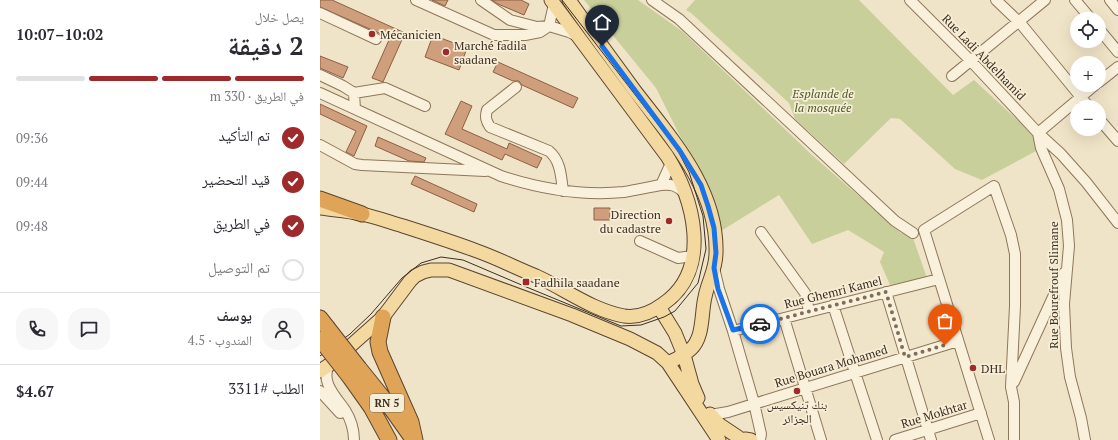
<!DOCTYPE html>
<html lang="ar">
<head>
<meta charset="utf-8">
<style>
  body { margin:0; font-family:"PT Serif","Noto Naskh Arabic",serif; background:#f7f7f7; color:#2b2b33; direction:rtl; height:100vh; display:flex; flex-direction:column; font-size:15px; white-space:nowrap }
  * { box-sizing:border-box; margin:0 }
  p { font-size:13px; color:#7c7c81 }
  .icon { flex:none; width:22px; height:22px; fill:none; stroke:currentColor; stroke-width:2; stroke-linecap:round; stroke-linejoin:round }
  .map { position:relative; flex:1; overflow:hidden; direction:ltr }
  .side { display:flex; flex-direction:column; background:#fff; width:320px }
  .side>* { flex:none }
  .buttons { position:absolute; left:750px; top:12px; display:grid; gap:8px }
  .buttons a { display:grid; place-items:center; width:36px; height:36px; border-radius:50%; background:#fff; box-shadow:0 4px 16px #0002; font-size:20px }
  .pin { position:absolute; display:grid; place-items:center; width:34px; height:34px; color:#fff; margin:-41px -17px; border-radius:50% 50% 50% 0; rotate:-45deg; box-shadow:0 0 4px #0007 }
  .pin .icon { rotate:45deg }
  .courier { position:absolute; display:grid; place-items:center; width:40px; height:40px; margin:-20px; border:3px solid #1a73e8; border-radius:50%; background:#fff; color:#222; box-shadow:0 1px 5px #0007 }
  .head em { font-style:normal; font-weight:700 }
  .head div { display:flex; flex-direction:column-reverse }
  .head { display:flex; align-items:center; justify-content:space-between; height:68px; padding:0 16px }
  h1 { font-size:26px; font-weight:700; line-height:30px }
  .bar { display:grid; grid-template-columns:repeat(4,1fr); gap:6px 4px; align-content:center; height:48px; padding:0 16px }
  .bar i { height:5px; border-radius:3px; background:#e1e1e2 }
  .bar .on { background:#9e2a2b }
  .bar p { grid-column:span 4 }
  .line { display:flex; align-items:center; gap:10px; padding:0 16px; border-top:1px solid #e1e1e2 }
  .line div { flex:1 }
  .round { display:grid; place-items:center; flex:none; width:42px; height:42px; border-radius:16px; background:#f7f7f7 }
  ol { padding:0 16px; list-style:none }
  li { display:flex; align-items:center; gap:12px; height:44px }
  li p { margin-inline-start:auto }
  li .icon { padding:4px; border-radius:50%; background:#9e2a2b; color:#fff; stroke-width:4 }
  li:last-child { color:#7c7c81 }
  li i { width:22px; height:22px; border:2px solid #e1e1e2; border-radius:50% }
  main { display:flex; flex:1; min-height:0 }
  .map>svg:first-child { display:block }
  .green { fill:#c9cf9b }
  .building { fill:#cf9f7d; stroke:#8d5f41 }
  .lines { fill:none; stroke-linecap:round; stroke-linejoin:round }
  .minor-casing { stroke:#8d765c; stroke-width:12 }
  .major-casing { stroke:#5b4430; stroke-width:15 }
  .highway-casing { stroke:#5b4430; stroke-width:17 }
  .minor { stroke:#faf1dc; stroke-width:10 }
  .major { stroke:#f3d9a0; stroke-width:13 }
  .highway { stroke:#e0a458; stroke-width:15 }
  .tram { stroke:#3d2e20; stroke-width:1 }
  .highway-bridge-casing { stroke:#5b4430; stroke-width:17; stroke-linecap:butt }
  .highway-bridge { stroke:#e0a458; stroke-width:15 }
  .done { stroke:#7c6e5b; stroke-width:4; stroke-dasharray:0 7.2 }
  .route { stroke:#1a73e8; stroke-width:5 }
  .poi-dot { fill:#9e2a2b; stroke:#f7eed8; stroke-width:1.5 }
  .labels { text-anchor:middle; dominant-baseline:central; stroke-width:3.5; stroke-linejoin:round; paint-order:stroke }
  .shield { fill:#f7eed8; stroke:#756857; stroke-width:1 }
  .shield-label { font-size:11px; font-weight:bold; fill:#3d2e20 }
  .poi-label { font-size:12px; fill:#3d2e20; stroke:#f7eed8; text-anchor:start }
  .street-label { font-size:12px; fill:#3d2e20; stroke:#f7eed8 }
  .park-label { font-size:12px; font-style:italic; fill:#4d5a26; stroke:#f7eed8 }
</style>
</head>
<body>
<main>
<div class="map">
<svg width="798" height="440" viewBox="0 0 798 440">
  <rect width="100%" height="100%" fill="#f0e4c8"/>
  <path class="green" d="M 264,0 L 318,0 L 362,31 L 492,155 L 581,233 L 592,235 L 607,278 L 570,285 L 560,262 L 564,252 L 528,230 L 492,244 L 459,195 L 401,231 L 392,195 L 379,169 L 361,138 L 336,88 Z
    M 375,0 L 539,0 L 633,95 L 654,80 L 715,136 L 718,150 L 662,180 L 635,169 L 580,119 L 571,118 L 524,164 L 475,119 L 469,103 L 371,13 L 366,10 Z"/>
  <path class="building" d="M 0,0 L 12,0 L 85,33 L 63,82 L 52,78 L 69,40 L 62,37 L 59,33 L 0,7 Z
    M 112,0 L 128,0 L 125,6 Z
    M 172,0 L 201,0 L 209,4 L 204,15 L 178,4 Z
    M 113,35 L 147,48 L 139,70 L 105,57 Z
    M 0,56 L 28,67 L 23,78 L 0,68 Z
    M 178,62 L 258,98 L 253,108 L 202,85 L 199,81 L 193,81 L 173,72 Z
    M 141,101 L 152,106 L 142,129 L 187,149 L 189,143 L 222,158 L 217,168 L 185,154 L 182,160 L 125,134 Z
    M 0,104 L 47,126 L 34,156 L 26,152 L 36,131 L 0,114 Z
    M 58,137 L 106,158 L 104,162 L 89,161 L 55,146 Z
    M 95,176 L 157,204 L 154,212 L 91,184 Z
    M 274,208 L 290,208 L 290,220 L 274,220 Z"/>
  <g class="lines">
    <defs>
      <path id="minor" d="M 96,0 L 174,35 L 205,35 L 220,32 L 229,26 L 234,4
        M 161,0 L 190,20 L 217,27 L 229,26 L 249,32 L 257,36
        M 332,0 L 359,19 L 575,221 L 593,233
        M 590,0 L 650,60 L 718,133 L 741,154 L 766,182 L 798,223
        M 676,0 L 701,24 L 769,107
        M 755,0 L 771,19
        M 790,0 L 798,10
        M 0,13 L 56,39
        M 779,29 L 798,52
        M 0,75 L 23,86 L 34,93 L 35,109
        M 632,76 L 725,0
        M 779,82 L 798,67
        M 196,87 L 167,110 C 165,117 166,121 170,127 L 229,151 C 241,161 241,177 243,191
        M 0,93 L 181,176 C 221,189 263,196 304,192 C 317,190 329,187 341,185
        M 34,93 L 65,88 L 105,106
        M 779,119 L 798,141
        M 718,133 L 721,148 L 739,189 L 747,220 L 749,246 L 744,304 L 746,348 L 750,377 L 761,418 L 765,440
        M 718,133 L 775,85
        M 0,145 L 35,164 L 42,165 L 165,171
        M 351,163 L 341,185 C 351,184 357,185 364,193
        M 441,232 L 485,293 L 489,311
        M 320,241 L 358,258 L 373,256
        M 394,268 L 399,289 L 413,331 L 434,403 L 441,434 L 440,440
        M 566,292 L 611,440
        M 513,305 L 557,440
        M 464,318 L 501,440
        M 413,331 L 619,279
        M 9,365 C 0,382 16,397 25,410 C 30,418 34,430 34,440
        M 694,382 L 744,273
        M 0,391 L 20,413
        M 390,415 L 408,412 L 638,341
        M 575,440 L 661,413
        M 669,440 L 604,230 L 674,186 L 691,235 L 695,254 L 695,306 L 691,387 L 694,402 L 694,440"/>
      <path id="major" d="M 249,0 C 271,31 293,61 315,91 C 351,138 398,189 396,253 C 396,270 388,281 385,297 C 381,313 384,337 371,349 C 365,355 356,359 348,363
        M 0,208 C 14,210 28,211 42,214 C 56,217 69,222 83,226 C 108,234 133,242 157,251 C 177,258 196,268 216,276 C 245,289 272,310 304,316 C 318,318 332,312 343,304 C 393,270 374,198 347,156 L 231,0
        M 339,307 L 355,333 L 364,355 L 372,384 L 378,398
        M 0,371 L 9,365 L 63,317 L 90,281 L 95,276 L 103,272 L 111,270 L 129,270 L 252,315 L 310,339 L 337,353 L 348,363 L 399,440
        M 390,414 L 400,425 L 418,437
        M 425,439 L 431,440"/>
      <path id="highway" d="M 0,199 L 42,214
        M 63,317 L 58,342 L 60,352 L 91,422 L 95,440
        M 0,318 L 7,327
        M 39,368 L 68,404 L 90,435
        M 29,376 L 51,407 L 69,440"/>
    </defs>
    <use href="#minor" class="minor-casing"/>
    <use href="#major" class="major-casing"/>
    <use href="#highway" class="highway-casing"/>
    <use href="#minor" class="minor"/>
    <use href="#major" class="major"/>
    <use href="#highway" class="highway"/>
    <path class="tram" d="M 0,356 L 30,334 L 51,314 L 82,278 L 101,263 L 121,257 L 143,260 L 204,286 L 301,326 L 321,325 L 344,317 L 355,311 L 378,283 L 386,249 L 383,216 L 369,172 L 357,149 L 242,0"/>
    <defs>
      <path id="highway-bridge" d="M 7,327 L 39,368
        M 0,339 L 29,376"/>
    </defs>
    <use href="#highway-bridge" class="highway-bridge-casing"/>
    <use href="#highway-bridge" class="highway-bridge"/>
  </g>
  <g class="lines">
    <path class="done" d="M 440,324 L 566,292 L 585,357 L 625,345"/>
    <path class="route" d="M 282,46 L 360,151 L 381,185 L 388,206 L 394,228 L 396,253 L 394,268 L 398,289 L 413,330 L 440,324"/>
  </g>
  <g class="poi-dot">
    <circle cx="52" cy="34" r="4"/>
    <circle cx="126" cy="52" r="4"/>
    <circle cx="349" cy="221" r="4"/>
    <rect x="202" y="278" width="8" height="8" rx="2"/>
    <circle cx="653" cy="368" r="4"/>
    <circle cx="477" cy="391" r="4"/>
  </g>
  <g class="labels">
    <rect class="shield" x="50" y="394" width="34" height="18" rx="3"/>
    <g class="shield-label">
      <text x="67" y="403">RN 5</text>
    </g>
    <g class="poi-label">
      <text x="60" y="34">Mécanicien</text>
      <text x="134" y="45">Marché fadila<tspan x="134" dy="14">saadane</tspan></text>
      <text x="341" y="214" text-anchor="end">Direction<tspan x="341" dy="14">du cadastre</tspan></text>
      <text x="214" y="282">Fadhila saadane</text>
      <text x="661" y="368">DHL</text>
      <text x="477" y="404" text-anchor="middle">بنك تنيكسيس<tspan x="477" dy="14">الجزائر</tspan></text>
    </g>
    <g class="street-label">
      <text transform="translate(664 57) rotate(46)">Rue Ladi Abdelhamid</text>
      <text transform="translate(733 285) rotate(-90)">Rue Bourefrouf Slimane</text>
      <text transform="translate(513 292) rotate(-14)">Rue Ghemri Kamel</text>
      <text transform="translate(511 366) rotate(-17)">Rue Bouara Mohamed</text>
      <text transform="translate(614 414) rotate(-17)">Rue Mokhtar</text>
    </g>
    <g class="park-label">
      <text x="503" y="93">Esplande de<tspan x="503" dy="14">la mosquée</tspan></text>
    </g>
  </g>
</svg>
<div class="buttons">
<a><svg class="icon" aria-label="locate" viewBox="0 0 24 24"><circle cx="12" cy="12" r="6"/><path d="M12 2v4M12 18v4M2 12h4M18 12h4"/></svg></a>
<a>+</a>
<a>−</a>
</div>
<div class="pin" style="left:625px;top:345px;background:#ea580c"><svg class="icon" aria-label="bag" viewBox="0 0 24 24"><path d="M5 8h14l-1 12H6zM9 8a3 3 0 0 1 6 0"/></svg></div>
<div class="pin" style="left:282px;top:46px;background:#1f2937"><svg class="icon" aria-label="home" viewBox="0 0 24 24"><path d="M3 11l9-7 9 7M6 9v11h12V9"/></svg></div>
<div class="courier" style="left:440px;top:324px"><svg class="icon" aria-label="car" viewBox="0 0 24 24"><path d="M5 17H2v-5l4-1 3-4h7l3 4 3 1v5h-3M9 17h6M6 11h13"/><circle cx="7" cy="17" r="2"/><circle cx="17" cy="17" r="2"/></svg></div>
</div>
<section class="side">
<div class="head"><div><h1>2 دقيقة</h1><p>يصل خلال</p></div><em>10:02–10:07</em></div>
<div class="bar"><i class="on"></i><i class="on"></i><i class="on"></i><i></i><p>في الطريق · 330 m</p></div>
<ol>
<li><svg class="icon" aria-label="check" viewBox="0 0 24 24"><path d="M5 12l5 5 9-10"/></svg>تم التأكيد<p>09:36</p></li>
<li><svg class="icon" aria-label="check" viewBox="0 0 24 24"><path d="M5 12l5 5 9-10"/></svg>قيد التحضير<p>09:44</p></li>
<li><svg class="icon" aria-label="check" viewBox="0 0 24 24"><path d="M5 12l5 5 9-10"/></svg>في الطريق<p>09:48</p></li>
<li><i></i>تم التوصيل</li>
</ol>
<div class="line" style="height:72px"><a class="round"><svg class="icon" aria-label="person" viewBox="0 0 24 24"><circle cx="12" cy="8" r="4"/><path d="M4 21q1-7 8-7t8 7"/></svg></a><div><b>يوسف</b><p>المندوب · 4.5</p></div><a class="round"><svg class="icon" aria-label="chat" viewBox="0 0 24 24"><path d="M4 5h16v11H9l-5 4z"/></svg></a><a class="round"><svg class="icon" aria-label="phone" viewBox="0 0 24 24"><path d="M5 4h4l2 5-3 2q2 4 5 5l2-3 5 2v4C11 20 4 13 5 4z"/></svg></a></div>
<div class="line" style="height:52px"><div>الطلب #3311</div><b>$4.67</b></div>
</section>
</main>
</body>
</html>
